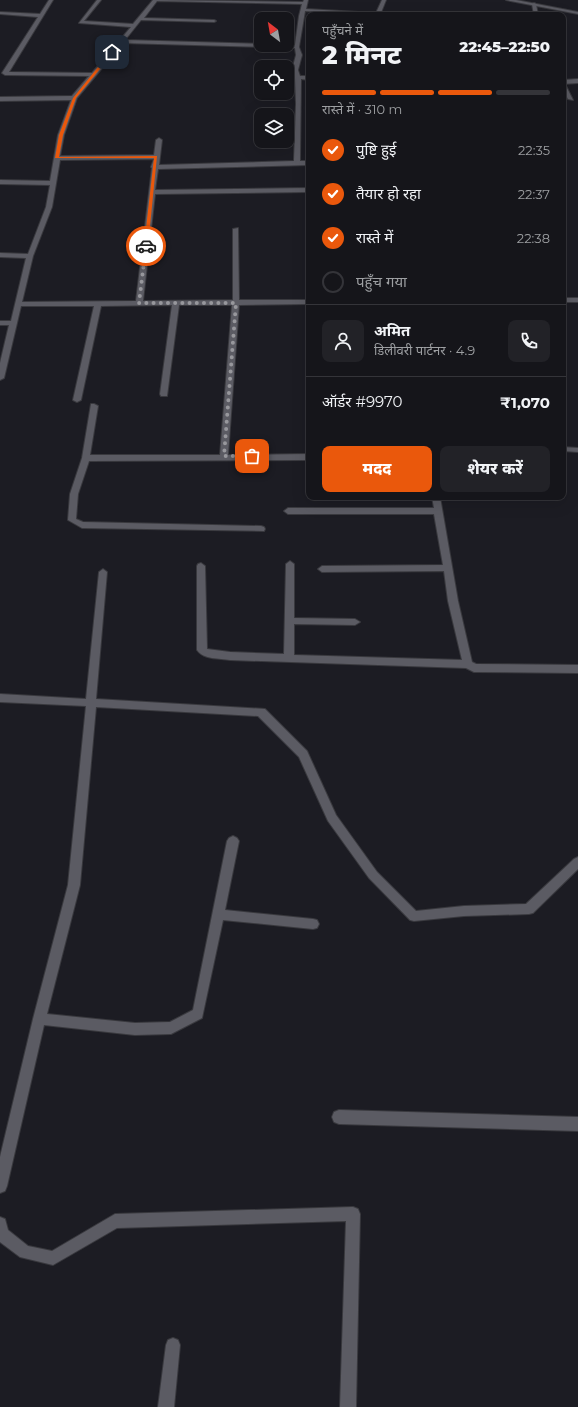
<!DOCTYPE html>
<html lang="hi">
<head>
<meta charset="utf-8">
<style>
  body { margin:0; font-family:Montserrat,"Noto Sans Devanagari",sans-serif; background:#222227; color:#f1f3f6; height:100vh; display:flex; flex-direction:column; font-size:15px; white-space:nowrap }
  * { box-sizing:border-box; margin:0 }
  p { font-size:13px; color:#9d9fa2 }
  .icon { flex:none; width:22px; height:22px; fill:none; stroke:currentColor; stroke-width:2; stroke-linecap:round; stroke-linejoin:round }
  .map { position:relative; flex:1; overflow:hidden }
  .details { position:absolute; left:306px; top:12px; width:260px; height:488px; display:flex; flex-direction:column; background:#15151a; border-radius:8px; box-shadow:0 4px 16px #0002,0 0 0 1px #343439 }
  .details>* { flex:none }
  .needle { width:26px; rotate:329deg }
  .controls { position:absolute; left:254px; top:12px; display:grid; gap:8px }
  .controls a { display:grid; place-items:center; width:40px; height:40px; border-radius:8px; background:#15151a; box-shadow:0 4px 16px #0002,0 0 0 1px #343439; font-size:20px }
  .pin { position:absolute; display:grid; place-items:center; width:34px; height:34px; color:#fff; margin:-17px; border-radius:8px; box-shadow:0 2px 6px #0006 }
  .courier { position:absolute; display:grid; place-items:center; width:40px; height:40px; margin:-20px; border:3px solid #ea580c; border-radius:50%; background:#fff; color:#222; box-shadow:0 1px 5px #0007 }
  .headline em { font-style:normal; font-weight:800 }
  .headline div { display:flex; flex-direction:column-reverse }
  .headline { display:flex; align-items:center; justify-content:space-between; height:68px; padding:0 16px }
  h1 { font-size:26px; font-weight:800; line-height:30px }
  .bar { display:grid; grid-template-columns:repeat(4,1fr); gap:6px 4px; align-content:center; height:48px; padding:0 16px }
  .bar i { height:5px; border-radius:3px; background:#343439 }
  .bar .on { background:#ea580c }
  .bar p { grid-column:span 4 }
  .line { display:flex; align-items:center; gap:10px; padding:0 16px; border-top:1px solid #343439 }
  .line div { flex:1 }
  .round { display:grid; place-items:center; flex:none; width:42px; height:42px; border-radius:8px; background:#222227 }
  ol { padding:0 16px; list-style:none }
  li { display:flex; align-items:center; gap:12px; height:44px }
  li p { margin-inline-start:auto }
  li .icon { padding:4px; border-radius:50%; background:#ea580c; color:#fff; stroke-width:4 }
  li:last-child { color:#9d9fa2 }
  li i { width:22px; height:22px; border:2px solid #343439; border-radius:50% }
  .button { display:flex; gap:8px; margin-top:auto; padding:8px 16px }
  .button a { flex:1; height:46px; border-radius:8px; background:#ea580c; color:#fff; font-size:16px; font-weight:800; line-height:46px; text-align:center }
  .button a+a { background:#222227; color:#f1f3f6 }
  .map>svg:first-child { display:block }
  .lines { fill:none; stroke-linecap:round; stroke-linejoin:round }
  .minor-casing { stroke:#39393e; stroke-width:2 }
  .tertiary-casing { stroke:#39393e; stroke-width:2 }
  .minor { fill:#5b5b63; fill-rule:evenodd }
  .tertiary { fill:#5b5b63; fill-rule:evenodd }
  .route { fill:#ea580c }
  .done { stroke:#97979c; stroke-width:4; stroke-dasharray:0 7.2 }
</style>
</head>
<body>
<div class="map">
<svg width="578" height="1407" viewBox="0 0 578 1407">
  <rect width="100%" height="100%" fill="#1c1c23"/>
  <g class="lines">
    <defs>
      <path id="minor" d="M 49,0 L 53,0 L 9,72 L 92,73 L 131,27 L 79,23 L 97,0 L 101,0 L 84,21 L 133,24 L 153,0 L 303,2 L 304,0 L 308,0 L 306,9 L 376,13 L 382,0 L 386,0 L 380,15 L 305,11 L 299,47 L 302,55 L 298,70 L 300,76 L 309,76 L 309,80 L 301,79 L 300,161 L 309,161 L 309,165 L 158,169 L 155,190 L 309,188 L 309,192 L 155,194 L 143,301 L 233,300 L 233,229 L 238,228 L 239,300 L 309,300 L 309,304 L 239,305 L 228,455 L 309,454 L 309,460 L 89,461 L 78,494 L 76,519 L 83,522 L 261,526 L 264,527 L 265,529 L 264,531 L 82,528 L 68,520 L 70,494 L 82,458 L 91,404 L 94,404 L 98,406 L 90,455 L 220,455 L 232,305 L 179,305 L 167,396 L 161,396 L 160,394 L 172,305 L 101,306 L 81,400 L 77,402 L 73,400 L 94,306 L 21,306 L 4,378 L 0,380 L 0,363 L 9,325 L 0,325 L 0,321 L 11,321 L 26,258 L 0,257 L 0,253 L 28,254 L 46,207 L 50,185 L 0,184 L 0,180 L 50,181 L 58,135 L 71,100 L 0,101 L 0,97 L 72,96 L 89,76 L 5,75 L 2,73 L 38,17 L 0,14 L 0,12 L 40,14 ZM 157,1 L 302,4 L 299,16 L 295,45 L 125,40 L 141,20 L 214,22 L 216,21 L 214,20 L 144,18 ZM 123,43 L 295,48 L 296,55 L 292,70 L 295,77 L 296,104 L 294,161 L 159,165 L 162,140 L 159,138 L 156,140 L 154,155 L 60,156 L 64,135 L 77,98 ZM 154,159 L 151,167 L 152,168 L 136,301 L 22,302 L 33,256 L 52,207 L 60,160 Z
        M 534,3 L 536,4 L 538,15 L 534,15 L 532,4 Z
        M 578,79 L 578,83 L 563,84 L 563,80 Z
        M 563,84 L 566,86 L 573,100 L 568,99 L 563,90 Z
        M 563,298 L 578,298 L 578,302 L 563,302 Z
        M 563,447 L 578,448 L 578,452 L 563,451 Z
        M 432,497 L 440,497 L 458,601 L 472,662 L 476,664 L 578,665 L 578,673 L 474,672 L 466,668 L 230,660 C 219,658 204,660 197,650 L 197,566 L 198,564 L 201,563 L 205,566 L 207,649 L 230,652 L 284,654 L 286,564 L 290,561 L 294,564 L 294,618 L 355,619 L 360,622 L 355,625 L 294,624 L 294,655 L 462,660 L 448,601 L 444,571 L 322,572 L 318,569 L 322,566 L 443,565 L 434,514 L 288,514 L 284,511 L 288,508 L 434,508 Z
        M 103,569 L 107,572 L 96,699 L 265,709 L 307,751 L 336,815 L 377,872 L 416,911 L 464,906 L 526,904 L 574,859 L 578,857 L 578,869 L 533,913 L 529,914 L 464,916 L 414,921 L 410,920 L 369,878 L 328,821 L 299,757 L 258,716 L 96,707 L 80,885 L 47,1014 L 135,1023 L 170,1022 L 193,1010 L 227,841 L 229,838 L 233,836 L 237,838 L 239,841 L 225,910 L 313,919 L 317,920 L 319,924 L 317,928 L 313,929 L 223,920 L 202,1018 L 171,1034 L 135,1035 L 44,1025 L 7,1186 L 5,1191 L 0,1193 L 0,1157 L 33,1019 L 68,885 L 86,706 L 0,702 L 0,694 L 86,699 L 99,572 Z
        M 339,1110 L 578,1117 L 578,1131 L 339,1124 L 334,1122 L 332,1117 L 334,1112 Z
        M 353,1207 L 358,1209 L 360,1214 L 356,1407 L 340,1407 L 346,1221 L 117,1228 L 53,1265 L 20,1257 L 0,1242 L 0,1217 L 5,1219 L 8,1230 L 28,1246 L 52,1251 L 115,1214 Z
        M 173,1338 L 178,1340 L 180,1345 L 174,1407 L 158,1407 L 166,1345 L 168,1340 Z"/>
      <path id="tertiary" d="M 506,0 L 516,0 L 578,12 L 578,14 Z"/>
    </defs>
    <use href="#minor" class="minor-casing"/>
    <use href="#tertiary" class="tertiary-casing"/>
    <use href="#minor" class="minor"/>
    <use href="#tertiary" class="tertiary"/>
  </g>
  <path class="route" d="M 111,51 L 114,52 L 76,98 L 63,135 L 59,157 L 157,156 L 148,246 L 146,247 L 144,246 L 154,158 L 55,158 L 59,135 L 73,98 Z"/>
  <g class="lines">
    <path class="done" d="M 146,246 L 139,303 L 236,303 L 224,456 L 252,456"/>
  </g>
</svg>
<div class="controls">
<a><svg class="needle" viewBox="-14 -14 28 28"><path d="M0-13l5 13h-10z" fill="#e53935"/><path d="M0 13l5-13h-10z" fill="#9d9fa2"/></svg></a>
<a><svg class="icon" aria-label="locate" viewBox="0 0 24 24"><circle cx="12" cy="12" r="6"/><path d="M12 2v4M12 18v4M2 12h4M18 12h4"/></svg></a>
<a><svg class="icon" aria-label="layers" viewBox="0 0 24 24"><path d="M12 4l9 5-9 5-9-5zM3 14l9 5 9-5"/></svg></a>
</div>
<div class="pin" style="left:252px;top:456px;background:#ea580c"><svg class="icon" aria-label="bag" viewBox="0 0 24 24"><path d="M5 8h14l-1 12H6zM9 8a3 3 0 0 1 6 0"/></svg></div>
<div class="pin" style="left:112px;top:52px;background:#1f2937"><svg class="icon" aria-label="home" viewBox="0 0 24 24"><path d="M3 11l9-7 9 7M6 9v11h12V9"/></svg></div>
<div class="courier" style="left:146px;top:246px"><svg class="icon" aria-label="car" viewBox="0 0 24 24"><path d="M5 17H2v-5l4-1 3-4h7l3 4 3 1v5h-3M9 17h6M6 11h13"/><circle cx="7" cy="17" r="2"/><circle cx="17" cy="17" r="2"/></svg></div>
<section class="details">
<div class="headline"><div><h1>2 मिनट</h1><p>पहुँचने में</p></div><em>22:45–22:50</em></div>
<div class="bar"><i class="on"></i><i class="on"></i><i class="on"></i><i></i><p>रास्ते में · 310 m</p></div>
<ol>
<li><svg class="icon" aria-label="check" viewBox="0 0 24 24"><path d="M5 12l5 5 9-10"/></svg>पुष्टि हुई<p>22:35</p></li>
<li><svg class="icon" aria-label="check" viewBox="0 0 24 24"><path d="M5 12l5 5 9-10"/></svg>तैयार हो रहा<p>22:37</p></li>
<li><svg class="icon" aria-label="check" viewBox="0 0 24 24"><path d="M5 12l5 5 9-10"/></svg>रास्ते में<p>22:38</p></li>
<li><i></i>पहुँच गया</li>
</ol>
<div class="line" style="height:72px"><a class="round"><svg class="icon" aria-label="person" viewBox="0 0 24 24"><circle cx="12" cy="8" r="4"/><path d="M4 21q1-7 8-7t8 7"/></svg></a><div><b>अमित</b><p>डिलीवरी पार्टनर · 4.9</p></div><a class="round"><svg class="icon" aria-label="phone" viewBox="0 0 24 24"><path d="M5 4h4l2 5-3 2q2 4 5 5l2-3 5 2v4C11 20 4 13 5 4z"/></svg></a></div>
<div class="line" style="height:52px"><div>ऑर्डर #9970</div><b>₹1,070</b></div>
<div class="button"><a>मदद</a><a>शेयर करें</a></div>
</section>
</div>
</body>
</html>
